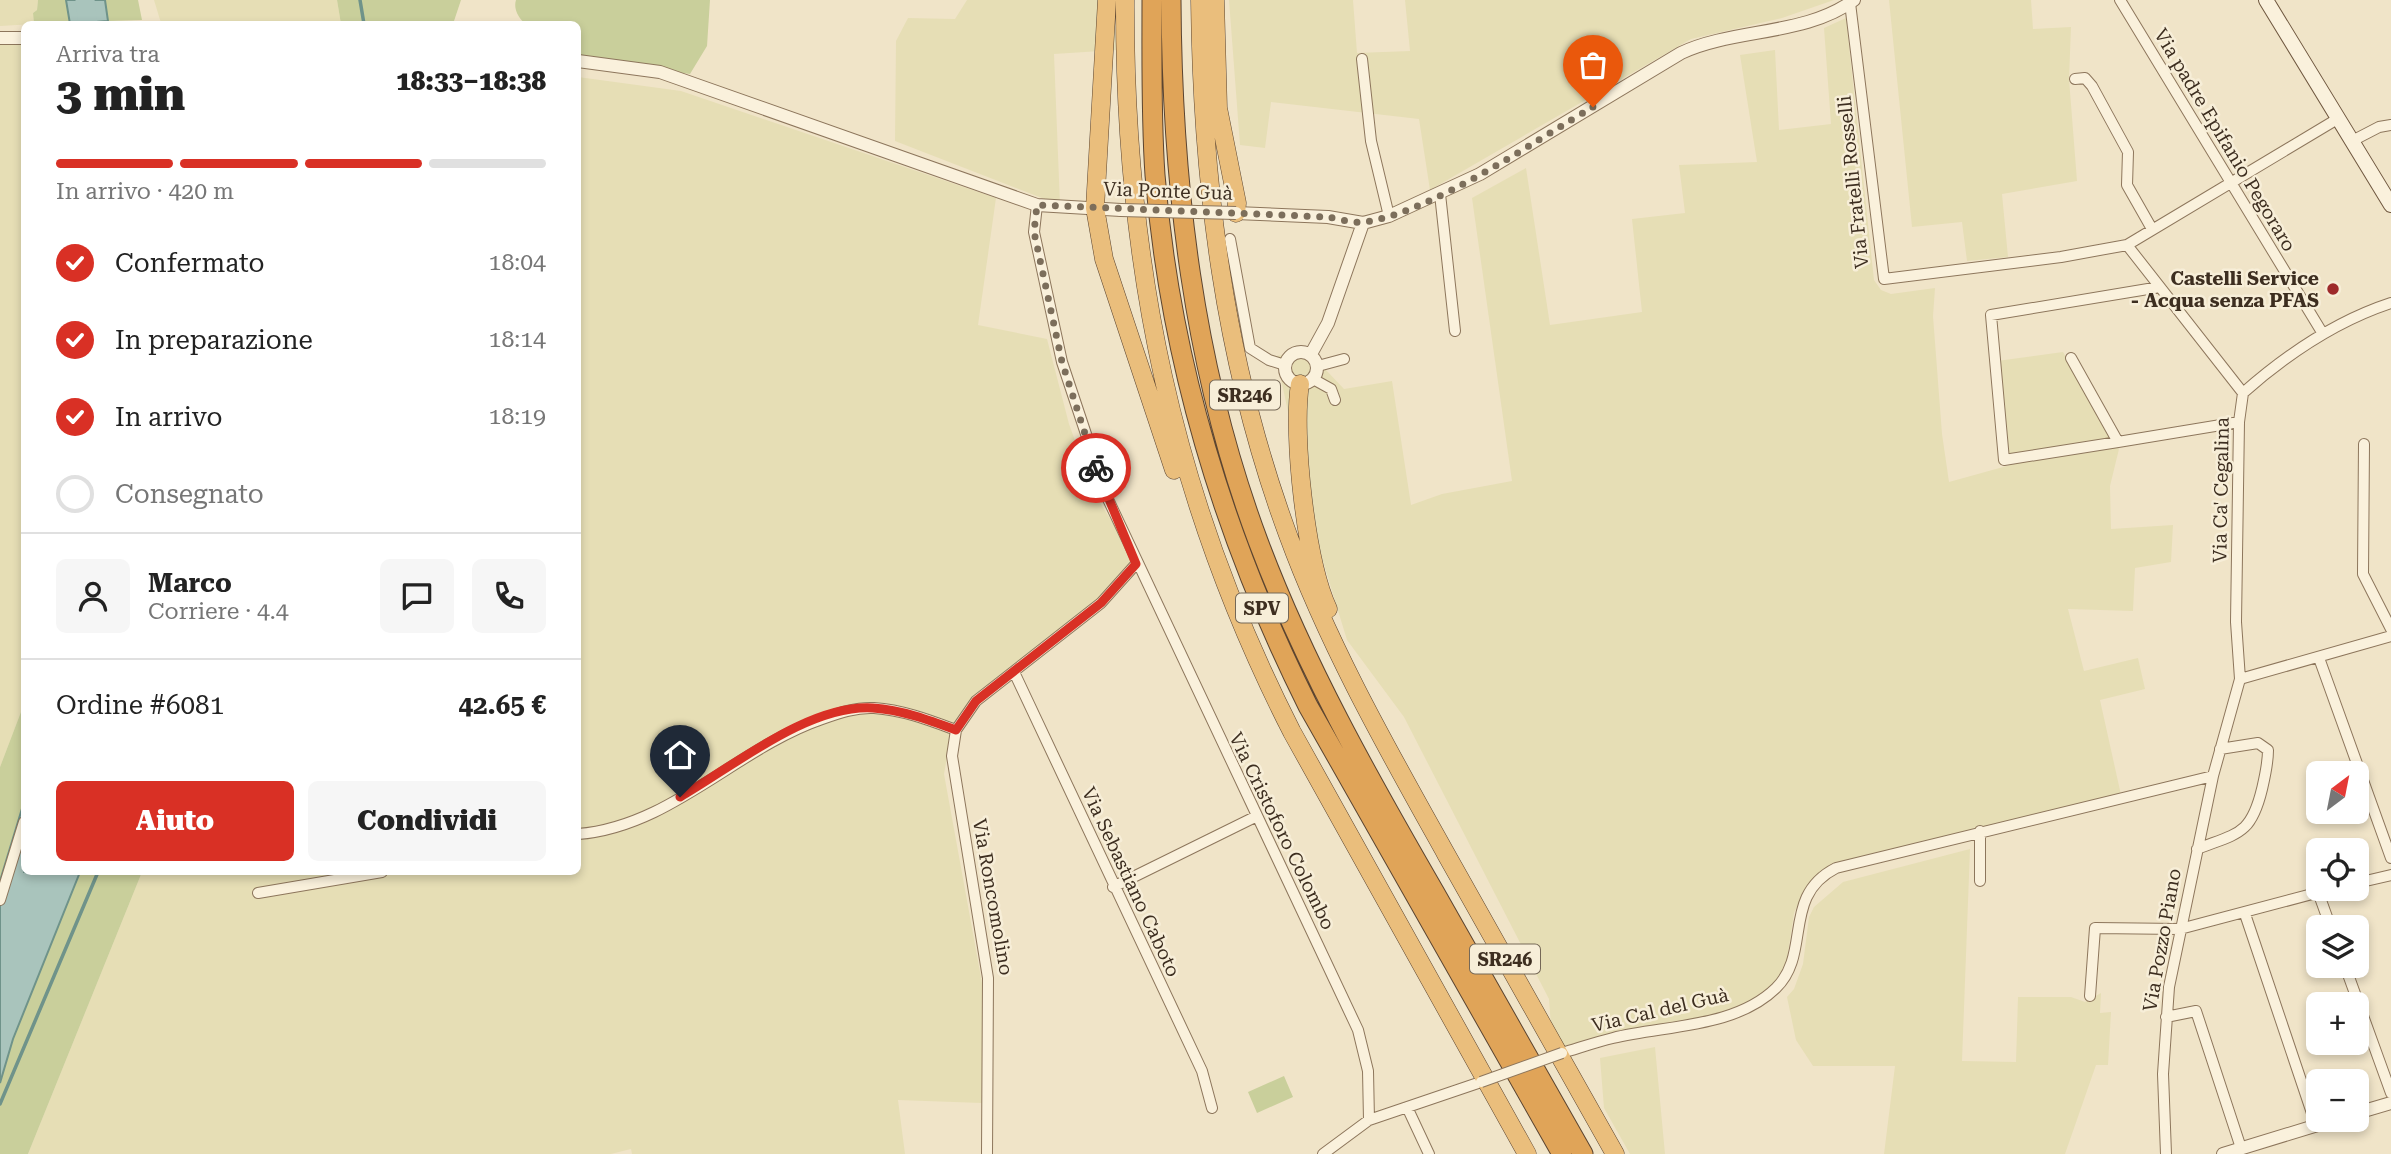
<!DOCTYPE html>
<html lang="it">
<head>
<meta charset="utf-8">
<style>
  body { margin:0; font-family:"Roboto Serif",serif; background:#f6f6f6; color:#222; height:100vh; display:flex; flex-direction:column; font-size:26px; white-space:nowrap }
  * { box-sizing:border-box; margin:0 }
  p { font-size:23px; color:#767676 }
  .icon { flex:none; width:38px; height:38px; fill:none; stroke:currentColor; stroke-width:2; stroke-linecap:round; stroke-linejoin:round }
  .map { position:relative; flex:1; overflow:hidden }
  .panel { position:absolute; left:21px; top:21px; width:560px; height:854px; display:flex; flex-direction:column; background:#fff; border-radius:10px; box-shadow:0 4px 10px #0003 }
  .panel>* { flex:none }
  .needle { width:46px; rotate:32deg }
  .buttons { position:absolute; left:2306px; top:761px; display:grid; gap:14px }
  .buttons a { display:grid; place-items:center; width:63px; height:63px; border-radius:10px; background:#fff; box-shadow:0 4px 10px #0003; font-size:35px }
  .pin { position:absolute; display:grid; place-items:center; width:60px; height:60px; color:#fff; margin:-72px -30px; border-radius:50% 50% 50% 0; rotate:-45deg; box-shadow:0 0 7px #0007 }
  .pin .icon { rotate:45deg }
  .courier { position:absolute; display:grid; place-items:center; width:70px; height:70px; margin:-35px; border:5px solid #d93025; border-radius:50%; background:#fff; color:#222; box-shadow:0 2px 9px #0007 }
  .headline em { font-style:normal; font-weight:800 }
  .headline div { display:flex; flex-direction:column-reverse }
  .headline { display:flex; align-items:center; justify-content:space-between; height:119px; padding:0 35px }
  h1 { font-size:46px; font-weight:800; line-height:52px }
  .bar { display:grid; grid-template-columns:repeat(4,1fr); gap:10px 7px; align-content:center; height:84px; padding:0 35px }
  .bar i { height:9px; border-radius:5px; background:#e0e0e0 }
  .bar .current { background:#d93025 }
  .bar p { grid-column:span 4 }
  .line { display:flex; align-items:center; gap:18px; padding:0 35px; border-top:2px solid #e0e0e0 }
  .line div { flex:1 }
  .round { display:grid; place-items:center; flex:none; width:74px; height:74px; border-radius:10px; background:#f6f6f6 }
  ol { padding:0 35px; list-style:none }
  li { display:flex; align-items:center; gap:21px; height:77px }
  li p { margin-inline-start:auto }
  li .icon { padding:7px; border-radius:50%; background:#d93025; color:#fff; stroke-width:4 }
  li:last-child { color:#767676 }
  li i { width:38px; height:38px; border:4px solid #e0e0e0; border-radius:50% }
  .button { display:flex; gap:14px; margin-top:auto; padding:14px 35px }
  .button a { flex:1; height:80px; border-radius:10px; background:#d93025; color:#fff; font-size:28px; font-weight:800; line-height:80px; text-align:center }
  .button a+a { background:#f6f6f6; color:#222 }
  .map>svg:first-child { display:block }
  .farmland { fill:#e6deb5 }
  .green { fill:#c9cf9b }
  .water { fill:#a9c4bc; stroke:#6f938a; stroke-width:2 }
  .lines { fill:none; stroke-linecap:round; stroke-linejoin:round }
  .stream { stroke:#6f938a; stroke-width:3.5 }
  .river { stroke:#a9c4bc; stroke-width:19 }
  .minor-casing { stroke:#8d765c; stroke-width:12 }
  .tertiary-casing { stroke:#8d765c; stroke-width:14 }
  .secondary-casing { stroke:#6f573f; stroke-width:16 }
  .trunk-casing { stroke:#5b4430; stroke-width:19 }
  .motorway-casing { stroke:#5b4430; stroke-width:21 }
  .minor { stroke:#faf1dc; stroke-width:10 }
  .tertiary { stroke:#faf1dc; stroke-width:12 }
  .secondary { stroke:#faf1dc; stroke-width:14 }
  .trunk { stroke:#eabe7c; stroke-width:18 }
  .motorway { stroke:#e0a458; stroke-width:19 }
  .minor-bridge-casing { stroke:#8d765c; stroke-width:12; stroke-linecap:butt }
  .tertiary-bridge-casing { stroke:#8d765c; stroke-width:14; stroke-linecap:butt }
  .minor-bridge { stroke:#faf1dc; stroke-width:10 }
  .tertiary-bridge { stroke:#faf1dc; stroke-width:12 }
  .done { stroke:#7c6e5b; stroke-width:7; stroke-dasharray:0 12.6 }
  .route { stroke:#d93025; stroke-width:9 }
  .poi-dot { fill:#9e2a2b; stroke:#f7eed8; stroke-width:2.5 }
  .labels { text-anchor:middle; dominant-baseline:central; stroke-width:5; stroke-linejoin:round; paint-order:stroke }
  .shield { fill:#f7eed8; stroke:#756857; stroke-width:2 }
  .shield-label { font-size:18px; font-weight:bold; fill:#3d2e20 }
  .street-label { font-size:19px; fill:#3d2e20; stroke:#f7eed8 }
  .poi-label { font-size:19px; font-weight:bold; fill:#3d2e20; stroke:#f7eed8; text-anchor:end }
</style>
</head>
<body>
<div class="map">
<svg width="2391" height="1154" viewBox="0 0 2391 1154">
  <rect width="100%" height="100%" fill="#f0e4c8"/>
  <path class="farmland" d="M 0,0 L 38,0 L 37,10 L 33,13 L 34,24 L 0,26 Z
    M 154,0 L 337,0 L 341,24 L 167,24 L 161,23 Z
    M 967,0 L 1114,0 L 1116,50 L 1054,54 L 1060,205 L 895,141 L 896,41 L 908,18 L 955,19 Z
    M 1229,0 L 1353,0 L 1357,53 L 1410,51 L 1405,0 L 1834,0 L 1782,18 L 1691,39 L 1430,190 L 1419,119 L 1271,102 L 1265,148 L 1240,145 Z
    M 1889,0 L 2031,0 L 2033,29 L 2071,27 L 2069,79 L 2077,181 L 2002,194 L 2008,257 L 1967,261 L 1962,222 L 1912,227 Z
    M 1846,18 L 1874,280 L 1881,290 L 1891,294 L 1935,288 L 1933,316 L 1942,434 L 1949,482 L 2014,464 L 2009,461 L 1997,361 L 2063,352 L 2119,449 L 2110,486 L 2111,529 L 2173,525 L 2171,562 L 2135,568 L 2133,611 L 2068,609 L 2084,671 L 2138,658 L 2145,689 L 2100,700 L 2121,795 L 1836,868 L 1801,898 L 1794,913 L 1787,960 L 1780,981 L 1771,991 L 1727,1014 L 1563,1055 L 1551,1026 L 1549,999 L 1404,717 L 1347,640 L 1314,532 L 1276,356 L 1308,351 L 1344,389 L 1392,381 L 1411,505 L 1442,494 L 1512,481 L 1472,198 L 1526,168 L 1550,325 L 1642,312 L 1632,219 L 1685,213 L 1679,165 L 1757,162 L 1740,55 L 1775,50 L 1779,130 L 1831,124 L 1824,28 Z
    M 24,44 L 24,704 L 0,767 L 0,45 Z
    M 578,77 L 681,91 L 996,198 L 978,325 L 1047,339 L 1069,424 L 1094,493 L 1141,568 L 1110,600 L 995,690 L 972,713 L 949,746 L 944,774 L 982,983 L 982,1103 L 898,1100 L 905,1154 L 632,1154 L 631,1149 L 611,1154 L 28,1154 L 142,872 L 578,872 Z
    M 1970,849 L 1962,1061 L 2016,1062 L 2018,997 L 2071,997 L 2085,1002 L 2101,993 L 2100,1013 L 2111,1012 L 2108,1065 L 2096,1065 L 2065,1154 L 1884,1154 L 1895,1066 L 1813,1066 L 1796,1040 L 1787,997 L 1794,989 L 1803,964 L 1809,917 L 1814,907 L 1843,882 Z
    M 1655,1047 L 1665,1154 L 1630,1154 L 1604,1108 L 1600,1058 Z"/>
  <path class="green" d="M 38,0 L 66,0 L 70,24 L 34,24 L 33,13 L 37,10 Z
    M 105,0 L 138,0 L 142,20 L 108,21 Z
    M 337,0 L 461,0 L 453,24 L 341,24 Z
    M 516,0 L 710,0 L 707,46 L 690,74 L 578,58 L 578,24 L 526,24 C 519,19 513,9 516,0 Z
    M 24,704 L 24,802 L 0,881 L 0,767 Z
    M 80,872 L 142,872 L 28,1154 L 0,1154 L 0,1083 L 13,1039 Z
    M 1284,1076 L 1293,1097 L 1257,1113 L 1248,1092 Z"/>
  <path class="water" d="M 66,0 L 105,0 L 108,21 L 70,24 Z
    M 24,802 L 24,872 L 80,872 L 13,1039 L 0,1083 L 0,881 Z"/>
  <g class="lines">
    <path class="stream" d="M 360,0 L 364,24
      M 0,1104 L 98,872"/>
    <path class="river" d="M 85,0 L 88,24"/>
    <defs>
      <path id="minor" d="M 2120,0 L 2323,334
        M 1850,3 L 1884,279 L 2061,257 L 2127,245 L 2339,118
        M 1362,59 L 1371,141 L 1389,216
        M 2075,79 L 2085,78 L 2092,86 L 2128,152 L 2127,185 L 2152,229
        M 2352,141 L 2379,127 L 2391,125
        M 1440,194 L 1455,331
        M 1037,205 L 1034,232 L 1062,362 L 1107,497 L 1358,1030 L 1368,1071 L 1369,1120
        M 1230,239 L 1250,348 L 1269,360 L 1285,365
        M 2127,245 L 2243,393
        M 2071,358 L 2118,442 L 2239,422
        M 1318,366 L 1344,359
        M 1313,379 L 1331,389 L 1335,400
        M 2118,442 L 2004,460 L 1991,315 L 2160,287
        M 2364,444 L 2363,574 L 2391,629
        M 2319,658 L 2391,858
        M 1014,672 L 1202,1071 L 1212,1108
        M 2240,679 L 2236,622 L 2239,422 L 2243,393 C 2286,355 2336,321 2391,303
        M 1980,831 L 1980,881
        M 578,834 C 670,827 737,748 822,719 C 839,713 856,707 874,708 C 903,710 929,720 956,730
        M 2197,849 C 2238,833 2251,835 2262,789 C 2265,776 2268,764 2268,750 L 2258,743 L 2220,749
        M 2357,883 L 2391,875
        M 1113,887 L 1255,817
        M 2318,892 L 2331,928
        M 258,893 L 382,872
        M 0,900 L 24,822
        M 2245,914 L 2316,1125
        M 2345,966 L 2391,1093
        M 2090,996 L 2095,928 L 2180,929 L 2331,889
        M 2166,1017 L 2196,1011 L 2241,1148
        M 1562,1053 C 1579,1048 1596,1042 1613,1038 C 1666,1025 1735,1028 1776,988 C 1812,953 1781,896 1836,868 L 2213,776
        M 1407,1107 L 1429,1154
        M 987,1154 L 988,978 L 952,756 L 956,730 L 976,701 L 1101,603 L 1136,564
        M 1323,1154 L 1369,1120 L 1481,1082
        M 2166,1154 L 2163,1074 L 2169,987 L 2213,776 L 2240,679 L 2391,636"/>
      <path id="tertiary" d="M 0,38 L 24,38
        M 578,61 L 660,72 L 1037,205 L 1121,210
        M 1236,213 L 1328,217 L 1363,223 L 1389,216 L 1480,174 L 1681,53 C 1734,28 1806,36 1854,0
        M1285 368a16 16 0 1 1 32 0a16 16 0 1 1-32 0Z
        M 1311,354 L 1328,323 L 1363,223
        M 2357,1113 L 2391,1103
        M 2223,1154 L 2334,1120"/>
      <path id="secondary" d="M 2266,0 L 2391,205"/>
      <path id="trunk" d="M 1107,0 L 1095,208 L 1104,259 L 1174,470
        M 1125,0 C 1124,263 1172,497 1292,732 L 1527,1154
        M 1200,0 C 1202,183 1224,362 1288,535 C 1329,647 1388,750 1446,854 C 1502,954 1559,1054 1615,1154
        M 1215,0 L 1218,108 L 1237,203 L 1236,213
        M 1300,384 C 1292,435 1306,562 1328,609"/>
      <path id="motorway" d="M 1152,0 C 1152,58 1151,117 1155,175 C 1170,361 1225,540 1308,706 L 1562,1154
        M 1171,0 C 1172,184 1193,367 1258,541 C 1304,664 1369,779 1435,893 C 1485,980 1534,1067 1583,1154"/>
    </defs>
    <use href="#minor" class="minor-casing"/>
    <use href="#tertiary" class="tertiary-casing"/>
    <use href="#secondary" class="secondary-casing"/>
    <use href="#trunk" class="trunk-casing"/>
    <use href="#motorway" class="motorway-casing"/>
    <use href="#minor" class="minor"/>
    <use href="#tertiary" class="tertiary"/>
    <use href="#secondary" class="secondary"/>
    <use href="#trunk" class="trunk"/>
    <use href="#motorway" class="motorway"/>
    <defs>
      <path id="minor-bridge" d="M 1481,1082 L 1562,1053"/>
      <path id="tertiary-bridge" d="M 1121,210 L 1236,213"/>
    </defs>
    <use href="#minor-bridge" class="minor-bridge-casing"/>
    <use href="#tertiary-bridge" class="tertiary-bridge-casing"/>
    <use href="#minor-bridge" class="minor-bridge"/>
    <use href="#tertiary-bridge" class="tertiary-bridge"/>
  </g>
  <g class="lines">
    <path class="done" d="M 1096,468 L 1062,362 L 1034,232 L 1037,205 L 1328,217 C 1340,219 1355,224 1366,222 C 1436,210 1531,143 1593,107"/>
    <path class="route" d="M 680,797 C 734,766 809,704 873,708 C 902,710 929,720 956,730 L 976,701 L 1101,603 L 1136,564 L 1096,468"/>
  </g>
  <circle class="poi-dot" cx="2333" cy="289" r="7"/>
  <g class="labels">
    <g class="shield">
      <rect x="1210" y="380.5" width="70" height="29" rx="5"/>
      <rect x="1236" y="593.5" width="52" height="29" rx="5"/>
      <rect x="1470" y="944.5" width="70" height="29" rx="5"/>
    </g>
    <g class="shield-label">
      <text x="1245" y="395">SR246</text>
      <text x="1262" y="608">SPV</text>
      <text x="1505" y="959">SR246</text>
    </g>
    <g class="street-label">
      <text transform="translate(2225 140) rotate(59)">Via padre Epifanio Pegoraro</text>
      <text transform="translate(1853 182) rotate(-96)">Via Fratelli Rosselli</text>
      <text transform="translate(1168 191) rotate(2)">Via Ponte Guà</text>
      <text transform="translate(2221 490) rotate(-89)">Via Ca' Cegalina</text>
      <text transform="translate(1282 831) rotate(64)">Via Cristoforo Colombo</text>
      <text transform="translate(1131 882) rotate(65)">Via Sebastiano Caboto</text>
      <text transform="translate(993 897) rotate(80)">Via Roncomolino</text>
      <text transform="translate(2162 940) rotate(-80)">Via Pozzo Piano</text>
      <text transform="translate(1660 1010) rotate(-13)">Via Cal del Guà</text>
    </g>
    <g class="poi-label">
      <text x="2319" y="278">Castelli Service<tspan x="2319" dy="22">- Acqua senza PFAS</tspan></text>
    </g>
  </g>
</svg>
<div class="buttons">
<a><svg class="needle" viewBox="-14 -14 28 28"><path d="M0-13l5 13h-10z" fill="#e53935"/><path d="M0 13l5-13h-10z" fill="#767676"/></svg></a>
<a><svg class="icon" aria-label="locate" viewBox="0 0 24 24"><circle cx="12" cy="12" r="6"/><path d="M12 2v4M12 18v4M2 12h4M18 12h4"/></svg></a>
<a><svg class="icon" aria-label="layers" viewBox="0 0 24 24"><path d="M12 4l9 5-9 5-9-5zM3 14l9 5 9-5"/></svg></a>
<a>+</a>
<a>−</a>
</div>
<div class="pin" style="left:1593px;top:107px;background:#ea580c"><svg class="icon" aria-label="bag" viewBox="0 0 24 24"><path d="M5 8h14l-1 12H6zM9 8a3 3 0 0 1 6 0"/></svg></div>
<div class="pin" style="left:680px;top:797px;background:#1f2937"><svg class="icon" aria-label="home" viewBox="0 0 24 24"><path d="M3 11l9-7 9 7M6 9v11h12V9"/></svg></div>
<div class="courier" style="left:1096px;top:468px"><svg class="icon" aria-label="bike" viewBox="0 0 24 24"><circle cx="6" cy="16" r="4"/><circle cx="18" cy="16" r="4"/><path d="M6 16l4-8h5l3 8M10 8l3 8H6M13 5h3"/></svg></div>
<section class="panel">
<div class="headline"><div><h1>3 min</h1><p>Arriva tra</p></div><em>18:33–18:38</em></div>
<div class="bar"><i class="current"></i><i class="current"></i><i class="current"></i><i></i><p>In arrivo · 420 m</p></div>
<ol>
<li><svg class="icon" aria-label="check" viewBox="0 0 24 24"><path d="M5 12l5 5 9-10"/></svg>Confermato<p>18:04</p></li>
<li><svg class="icon" aria-label="check" viewBox="0 0 24 24"><path d="M5 12l5 5 9-10"/></svg>In preparazione<p>18:14</p></li>
<li><svg class="icon" aria-label="check" viewBox="0 0 24 24"><path d="M5 12l5 5 9-10"/></svg>In arrivo<p>18:19</p></li>
<li><i></i>Consegnato</li>
</ol>
<div class="line" style="height:126px"><a class="round"><svg class="icon" aria-label="person" viewBox="0 0 24 24"><circle cx="12" cy="8" r="4"/><path d="M4 21q1-7 8-7t8 7"/></svg></a><div><b>Marco</b><p>Corriere · 4.4</p></div><a class="round"><svg class="icon" aria-label="chat" viewBox="0 0 24 24"><path d="M4 5h16v11H9l-5 4z"/></svg></a><a class="round"><svg class="icon" aria-label="phone" viewBox="0 0 24 24"><path d="M5 4h4l2 5-3 2q2 4 5 5l2-3 5 2v4C11 20 4 13 5 4z"/></svg></a></div>
<div class="line" style="height:91px"><div>Ordine #6081</div><b>42.65 €</b></div>
<div class="button"><a>Aiuto</a><a>Condividi</a></div>
</section>
</div>
</body>
</html>
